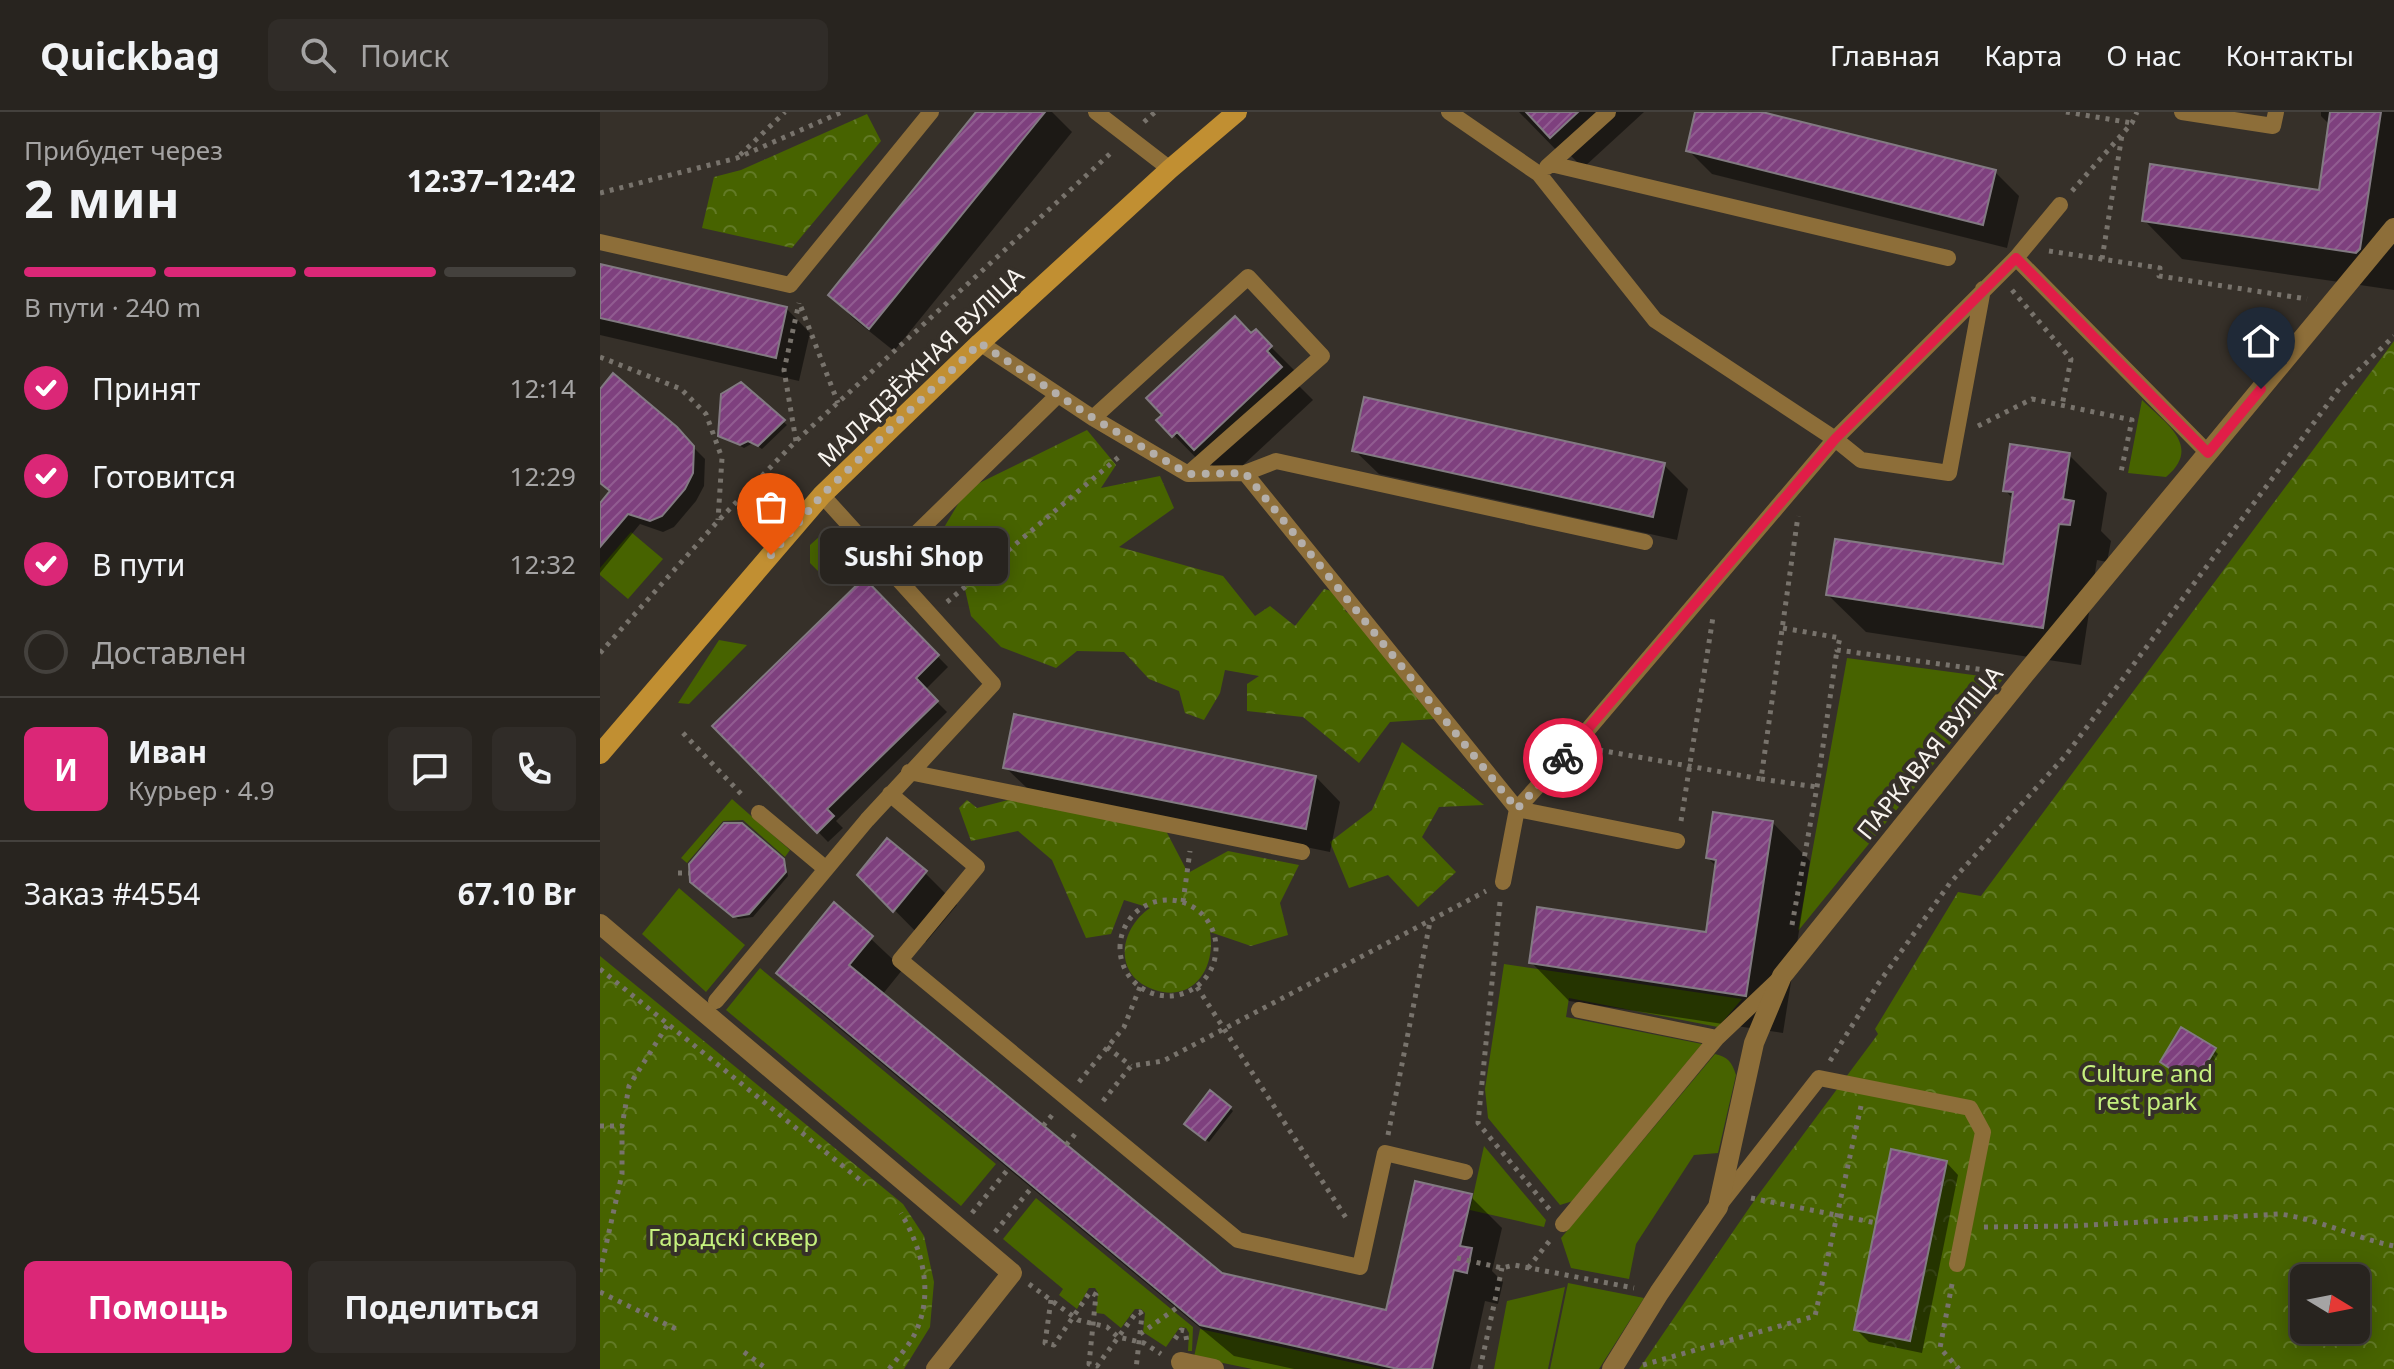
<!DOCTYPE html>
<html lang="ru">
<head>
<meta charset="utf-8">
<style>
  body { margin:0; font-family:"Noto Sans",sans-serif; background:#302c28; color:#f1f3f6; height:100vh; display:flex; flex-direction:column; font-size:30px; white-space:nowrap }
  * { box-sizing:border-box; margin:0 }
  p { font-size:26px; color:#a5a4a4 }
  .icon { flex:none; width:44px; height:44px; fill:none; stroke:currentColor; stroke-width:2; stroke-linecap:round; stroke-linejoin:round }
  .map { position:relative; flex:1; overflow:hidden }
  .panel { display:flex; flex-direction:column; background:#28241f; width:600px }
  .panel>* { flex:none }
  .needle { width:52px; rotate:100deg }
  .controls { position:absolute; left:1690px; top:1152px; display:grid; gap:16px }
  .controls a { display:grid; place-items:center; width:80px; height:80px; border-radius:12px; background:#28241f; box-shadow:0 4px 20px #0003,0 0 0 2px #44413d; font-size:40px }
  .pin { position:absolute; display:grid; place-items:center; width:68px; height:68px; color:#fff; margin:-82px -34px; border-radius:50% 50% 50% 0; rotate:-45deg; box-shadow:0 0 8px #0007 }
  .pin .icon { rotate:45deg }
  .courier { position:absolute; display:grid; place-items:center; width:80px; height:80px; margin:-40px; border:6px solid #e11d48; border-radius:50%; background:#fff; color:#222; box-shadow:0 2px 10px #0007 }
  .bubble { position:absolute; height:56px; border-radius:12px; background:#28241f; box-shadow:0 4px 20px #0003,0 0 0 2px #44413d; font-size:26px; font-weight:700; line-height:56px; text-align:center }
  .head em { font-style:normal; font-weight:700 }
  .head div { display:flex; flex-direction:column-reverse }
  .head { display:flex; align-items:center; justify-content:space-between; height:136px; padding:0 24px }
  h1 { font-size:52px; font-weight:700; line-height:60px }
  .bar { display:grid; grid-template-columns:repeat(4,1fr); gap:12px 8px; align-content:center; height:96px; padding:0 24px }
  .bar i { height:10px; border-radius:6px; background:#44413d }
  .bar .on { background:#db2777 }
  .bar p { grid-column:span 4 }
  .line { display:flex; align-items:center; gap:20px; padding:0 24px; border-top:2px solid #44413d }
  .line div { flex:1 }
  .round { display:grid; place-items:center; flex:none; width:84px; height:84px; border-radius:12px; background:#302c28 }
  ol { padding:0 24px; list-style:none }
  li { display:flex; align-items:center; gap:24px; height:88px }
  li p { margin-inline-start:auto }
  li .icon { padding:8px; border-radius:50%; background:#db2777; color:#fff; stroke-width:4 }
  li:last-child { color:#a5a4a4 }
  li i { width:44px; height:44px; border:4px solid #44413d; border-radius:50% }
  .primary-button { display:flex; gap:16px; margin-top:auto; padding:16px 24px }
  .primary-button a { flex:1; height:92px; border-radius:12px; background:#db2777; color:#fff; font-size:32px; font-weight:700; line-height:92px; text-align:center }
  .primary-button a+a { background:#302c28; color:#f1f3f6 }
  header { display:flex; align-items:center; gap:48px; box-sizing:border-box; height:112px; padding:0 40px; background:#28241f; border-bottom:2px solid #44413d }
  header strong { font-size:38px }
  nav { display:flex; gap:44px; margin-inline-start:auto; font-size:28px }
  .search { width:560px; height:72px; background:#302c28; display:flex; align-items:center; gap:20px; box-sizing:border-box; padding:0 28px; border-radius:12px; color:#a5a4a4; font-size:30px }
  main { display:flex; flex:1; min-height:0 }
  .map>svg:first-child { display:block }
  .grass { fill:#476300 }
  .forest { fill:url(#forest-crowns); fill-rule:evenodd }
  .shadow { fill:#0007 }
  .building { fill:url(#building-hatch); stroke:#827a82; stroke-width:2 }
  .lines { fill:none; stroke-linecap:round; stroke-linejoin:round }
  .path { stroke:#78736c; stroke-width:5; stroke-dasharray:4 6; stroke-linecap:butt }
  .service { stroke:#8d6e39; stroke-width:16 }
  .pedestrian { stroke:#8d6e39; stroke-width:20 }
  .minor { stroke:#8d6e39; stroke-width:20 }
  .secondary { stroke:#c18f32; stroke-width:20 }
  .done { stroke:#b4afaa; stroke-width:8; stroke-dasharray:0 14.4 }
  .route { stroke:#e11d48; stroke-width:10 }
  .labels { text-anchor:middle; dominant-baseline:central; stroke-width:8; stroke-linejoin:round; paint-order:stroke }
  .street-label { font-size:24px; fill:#f8f4ef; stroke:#363029 }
  .park-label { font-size:24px; fill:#c5f07e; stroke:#363029 }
</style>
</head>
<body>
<header>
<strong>Quickbag</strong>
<div class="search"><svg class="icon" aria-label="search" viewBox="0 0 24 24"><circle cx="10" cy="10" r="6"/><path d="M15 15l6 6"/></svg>Поиск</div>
<nav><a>Главная</a><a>Карта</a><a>О нас</a><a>Контакты</a></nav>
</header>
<main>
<section class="panel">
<div class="head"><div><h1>2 мин</h1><p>Прибудет через</p></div><em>12:37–12:42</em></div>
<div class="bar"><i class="on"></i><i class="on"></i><i class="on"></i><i></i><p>В пути · 240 m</p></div>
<ol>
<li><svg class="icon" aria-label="check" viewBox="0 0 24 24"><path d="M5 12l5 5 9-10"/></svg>Принят<p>12:14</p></li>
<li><svg class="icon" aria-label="check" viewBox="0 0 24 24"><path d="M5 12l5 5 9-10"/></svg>Готовится<p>12:29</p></li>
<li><svg class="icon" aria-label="check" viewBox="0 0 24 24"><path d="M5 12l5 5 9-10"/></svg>В пути<p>12:32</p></li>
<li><i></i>Доставлен</li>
</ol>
<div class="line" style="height:144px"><b class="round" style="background:#db2777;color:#fff">И</b><div><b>Иван</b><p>Курьер · 4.9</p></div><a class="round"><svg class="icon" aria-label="chat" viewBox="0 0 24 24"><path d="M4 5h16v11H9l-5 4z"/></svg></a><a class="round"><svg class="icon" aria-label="phone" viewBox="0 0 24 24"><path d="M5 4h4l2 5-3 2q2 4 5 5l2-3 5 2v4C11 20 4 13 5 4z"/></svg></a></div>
<div class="line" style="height:104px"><div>Заказ #4554</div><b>67.10 Br</b></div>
<div class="primary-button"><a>Помощь</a><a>Поделиться</a></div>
</section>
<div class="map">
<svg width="1794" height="1257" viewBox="0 0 1794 1257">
  <defs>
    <pattern id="forest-crowns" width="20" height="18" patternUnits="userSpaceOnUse" patternTransform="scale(2)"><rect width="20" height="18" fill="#476300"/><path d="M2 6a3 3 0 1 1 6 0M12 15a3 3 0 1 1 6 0" fill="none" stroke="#627a26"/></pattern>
    <pattern id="building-hatch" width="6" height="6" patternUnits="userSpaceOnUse" patternTransform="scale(2)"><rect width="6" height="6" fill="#7e407e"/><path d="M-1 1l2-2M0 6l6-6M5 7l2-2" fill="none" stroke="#915c91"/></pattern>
  </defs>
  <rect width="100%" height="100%" fill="#363029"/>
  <path class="grass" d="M 1542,288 C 1565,311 1603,334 1566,365 L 1528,361 Z
    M 31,420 L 63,447 L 28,487 L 0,463 L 0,456 Z
    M 235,423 L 247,432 L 219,460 L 210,451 L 210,433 L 220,424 Z
    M 119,528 L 147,533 L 89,592 L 78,591 Z
    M 1247,546 L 1403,567 L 1198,819 Z
    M 132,687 L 190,738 L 185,745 L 143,708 L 123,709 L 87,751 L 81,746 Z
    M 79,776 L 145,833 L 106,880 L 42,822 Z
    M 904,852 L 1142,887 L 1118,915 L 969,886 L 966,905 L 1102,932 L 973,1089 L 960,1093 L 888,1006 L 885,977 Z
    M 160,856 L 396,1052 L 361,1094 L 126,898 Z
    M 1115,942 C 1128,945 1132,950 1136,963 L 1118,1041 L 1094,1043 L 1036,1132 L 1029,1167 L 971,1156 L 961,1126 Z
    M 884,1034 L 946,1108 L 944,1115 L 870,1098 Z
    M 436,1086 L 593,1215 L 592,1239 L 588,1239 L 589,1221 L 586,1216 L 580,1215 L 566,1235 L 543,1220 L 545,1201 L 541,1197 L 535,1197 L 521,1216 L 504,1202 L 496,1201 L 498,1181 L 495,1176 L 489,1176 L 477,1197 L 459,1183 L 463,1177 L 403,1127 Z
    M 968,1171 L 1044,1186 L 999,1257 L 950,1257 Z
    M 965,1175 L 948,1257 L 894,1257 L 907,1189 Z
    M 600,1217 L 781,1257 L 652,1257 L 594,1245 Z"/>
  <path class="forest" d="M 267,2 L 281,29 L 192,136 L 102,116 L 114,65 L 141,58 Z
    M 1794,229 L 1794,1257 L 1039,1257 L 1156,1086 L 1278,922 L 1275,917 L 1358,780 L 1381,784 ZM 1704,1166 L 1756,1166 L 1756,1218 L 1704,1218 Z
    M 487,318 L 516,353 L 501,376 L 560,364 L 574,396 L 519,435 L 623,464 L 655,504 L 670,494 L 695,514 L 724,477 L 739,481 L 746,500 L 764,505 L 834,607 L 790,610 L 759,651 L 703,605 L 647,599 L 647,572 L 659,564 L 625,558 L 620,581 L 604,608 L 585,601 L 579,579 L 549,567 L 524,540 L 477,539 L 456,556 L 401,535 L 371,504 L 364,473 L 332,460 L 327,444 L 367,377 Z
    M 802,630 L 884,693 L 839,695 L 822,725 L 856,760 L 818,795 L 788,763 L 749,776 L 730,730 L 772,698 Z
    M 443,679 L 565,717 L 588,761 L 628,739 L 699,753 L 680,791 L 688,823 L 651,834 L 610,820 C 616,854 595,891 555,878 C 512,864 519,817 550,796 L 524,788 L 511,822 L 486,826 L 452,748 L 418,719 L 371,729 L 359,696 L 367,688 L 377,696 Z
    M 0,844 L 303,1092 L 324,1124 L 334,1170 L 330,1215 L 304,1257 L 0,1257 Z"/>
  <path class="shadow" d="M 378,0 L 452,0 L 472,20 L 294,239 L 254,207 L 230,183 Z
    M 919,0 L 1044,0 L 983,56 L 966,39 L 962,44 Z
    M 1098,0 L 1154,0 L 1395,60 L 1419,84 L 1407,136 L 1112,62 L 1088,38 Z
    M 1721,0 L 1794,0 L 1794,178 L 1582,147 L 1544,108 L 1720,80 L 1730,13 L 1721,4 Z
    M 0,154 L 186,196 L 210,221 L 199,269 L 0,223 Z
    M 655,219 L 703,267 L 697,272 L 713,288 L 627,368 L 610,351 L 606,356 L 559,308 Z
    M 141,272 L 187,313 L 162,337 L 153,331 L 144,336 L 120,323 Z
    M 0,280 L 88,330 L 105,347 L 104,374 L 96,389 L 74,415 L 63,420 L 40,412 L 0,461 L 0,394 L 11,380 L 0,370 Z
    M 754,338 L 1064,353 L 1088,377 L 1077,428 L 779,362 Z
    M 1469,343 L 1507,381 L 1501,419 L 1511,429 L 1507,450 L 1497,448 L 1481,553 L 1266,520 L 1228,483 L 1404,455 L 1414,388 L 1405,378 Z
    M 264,469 L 348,555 L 325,578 L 347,600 L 236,709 L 243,716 L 228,730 L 115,614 Z
    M 405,655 L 716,665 L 740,690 L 730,740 L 430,679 Z
    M 1172,710 L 1210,749 L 1183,921 L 969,889 L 931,850 L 1107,822 L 1117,755 L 1108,746 Z
    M 182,748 L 186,752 L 188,764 L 153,805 L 138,807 L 96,773 Z
    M 325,761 L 357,793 L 326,830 L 260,763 Z
    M 235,793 L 303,857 L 282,883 L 621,1163 L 788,1200 L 870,1084 L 902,1116 L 892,1159 L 903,1170 L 898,1192 L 885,1189 L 870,1257 L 694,1257 L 634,1244 L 210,892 L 179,861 Z
    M 1614,938 L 1618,942 L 1598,974 L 1566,953 Z
    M 630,996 L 633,999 L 609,1030 L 590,1015 Z
    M 1346,1050 L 1358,1063 L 1322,1241 L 1269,1230 L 1256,1217 Z"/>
  <path class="building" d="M 376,0 L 445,0 L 269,217 L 228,183 Z
    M 926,0 L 978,0 L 950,26 Z
    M 1095,0 L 1162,0 L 1396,58 L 1383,113 L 1086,39 Z
    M 1730,0 L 1781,0 L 1760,137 L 1756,141 L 1542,109 L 1550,52 L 1719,78 Z
    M 0,152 L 187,195 L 176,246 L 0,206 Z
    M 635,204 L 651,221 L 656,217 L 672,234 L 667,239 L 682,255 L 594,338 L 577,320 L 572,325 L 556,308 L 562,303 L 546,286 Z
    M 13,261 L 77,315 L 94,334 L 93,361 L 85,377 L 62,404 L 50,409 L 28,402 L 0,435 L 0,391 L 10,379 L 0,371 L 0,277 Z
    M 141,270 L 185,308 L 158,334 L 148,329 L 140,333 L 118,324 L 121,282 Z
    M 764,285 L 1065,351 L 1053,405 L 752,339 Z
    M 1410,332 L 1470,341 L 1463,387 L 1474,389 L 1470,413 L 1459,412 L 1443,516 L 1226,483 L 1235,427 L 1403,452 L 1413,380 L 1403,379 Z
    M 264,466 L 339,543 L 316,566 L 338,589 L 227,697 L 234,704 L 217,721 L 112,614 Z
    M 414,602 L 716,664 L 706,717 L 403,656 Z
    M 1113,700 L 1173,709 L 1146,884 L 929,851 L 937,795 L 1106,820 L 1116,748 L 1106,746 Z
    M 124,711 L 142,711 L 184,747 L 186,760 L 149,802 L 133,805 L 90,770 L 89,752 Z
    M 287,726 L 327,759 L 293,800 L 257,763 Z
    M 234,790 L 273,824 L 249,853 L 622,1161 L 786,1198 L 815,1069 L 872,1082 L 860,1134 L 872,1136 L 867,1161 L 854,1158 L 832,1257 L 798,1257 L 600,1213 L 176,861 Z
    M 1581,915 L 1616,936 L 1594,972 L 1560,950 Z
    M 610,978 L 631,995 L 605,1028 L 584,1012 Z
    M 1291,1037 L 1347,1049 L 1310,1229 L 1254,1218 Z"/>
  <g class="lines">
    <path class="path" d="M 1466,0 L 1532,11
      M 544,10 L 555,0
      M 140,43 L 185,0
      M 1472,79 L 1532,11 L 1537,0
      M 0,81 L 137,46 L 242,0
      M 1449,139 L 1560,156 L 1559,164 L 1707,187
      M 1502,147 L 1522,23
      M 1412,178 L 1471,247 L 1462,294
      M 201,195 L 238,291
      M 0,245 L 81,277 L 106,302 L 122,346 L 118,408
      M 1378,314 L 1432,287 L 1532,308 L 1521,360
      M 196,329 L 184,258 L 199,191
      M 347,490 L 520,344
      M 1183,516 L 1240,526 L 1237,538 L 1399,560
      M 0,541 L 118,409 L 196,329 L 513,39
      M 83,621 L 145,686
      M 999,638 L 1161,667 L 1198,404
      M 1161,667 L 1217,675
      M 1081,709 L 1113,505
      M 78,761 L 89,761
      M520 836a48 48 0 1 1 96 0a48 48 0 1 1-96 0Z
      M 583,790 L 590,739
      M 900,790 L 878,1011 L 950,1098
      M 1192,813 L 1217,675 L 1237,538
      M 0,857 L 265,1072
      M 597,875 L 748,1109
      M 507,935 L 531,954
      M 1230,949 L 1278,872 L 1350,771 L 1466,643 L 1739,277 L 1794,224
      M 479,970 L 524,915 L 540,875
      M 503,989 L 531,954 L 563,949 L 886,779
      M 0,1014 L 22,1014 L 29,974 L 68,912
      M 443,1014 L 453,1002
      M 788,1023 L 830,810
      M 466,1033 L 476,1021
      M 1151,1086 L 1276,1111
      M 372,1101 L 410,1055
      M 1384,1115 L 1473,1114 L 1679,1102 C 1719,1107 1755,1126 1794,1134
      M 395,1120 L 433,1074
      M 857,1146 L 902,1156 L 914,1153 L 1034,1176
      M 928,1156 L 951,1127
      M 0,1160 L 22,1062 L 22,1014
      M 429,1172 L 478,1208 L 507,1215 L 518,1225 L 544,1231 L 561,1242
      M 1352,1172 L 1340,1236 L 1359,1257
      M 0,1180 L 76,1217
      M 451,1188 L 445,1231 L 454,1233 L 490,1180 L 496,1183 L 489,1252 L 497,1254 L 536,1201 L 540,1200 L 542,1203 L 536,1257
      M 540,1222 L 578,1195
      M 575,1227 L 581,1218 L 585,1219 L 587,1230
      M 144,1240 L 167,1257
      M 1043,1253 L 1215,1204 L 1261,994
      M 289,1257 C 297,1247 306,1237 312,1227 C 336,1185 323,1139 301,1101
      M 880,1257 L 902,1156"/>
    <path class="service" d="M 496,0 L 570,57
      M 849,0 L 939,62 L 1055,208 L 1235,327 L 1261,348 L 1349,361 L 1383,177
      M 1582,0 L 1673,14 L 1676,0
      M 951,52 L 1348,146
      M 947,55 L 1008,0
      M 0,130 L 190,173 L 331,0
      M 1416,146 L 1608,341
      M 380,231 L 493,306 L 588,362 L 645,361 L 917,697 L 1077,729
      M 493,306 L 648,165 L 722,244 L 588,362
      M 645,361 L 676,349 L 1045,430
      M 285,452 L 458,283
      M 309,660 L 702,740
      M 290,682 L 377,755 L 300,848 L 638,1128 L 760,1155 L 785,1041 L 865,1060
      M 159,701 L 226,757
      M 903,770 L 917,697 L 974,634 L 1235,327 L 1416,146 L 1460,93
      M 116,889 L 267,708 L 393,572 L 222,383
      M 979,898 L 1117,926
      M 1121,1091 L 1219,966 L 1370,996 L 1383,1020 L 1357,1152
      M 963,1112 L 1117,926 L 1178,868"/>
    <path class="pedestrian" d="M 0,812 L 412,1161 L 336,1257
      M 581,1250 L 614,1257"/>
    <path class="minor" d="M 1012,1257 L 1059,1181 L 1118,1095 L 1154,931 L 1182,864 L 1424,563 L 1794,116"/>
    <path class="secondary" d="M 0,642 L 222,383 L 380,231 L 570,57 L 637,0"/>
  </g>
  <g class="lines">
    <path class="done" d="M 171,443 L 222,383 L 380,231 L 493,306 L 588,362 L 645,361 L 917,697 L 963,646"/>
    <path class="route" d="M 963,646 L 1235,327 L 1416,146 L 1608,341 L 1661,277"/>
  </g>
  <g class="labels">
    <g class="street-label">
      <text transform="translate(320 254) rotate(-44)">МАЛАДЗЁЖНАЯ ВУЛІЦА</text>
      <text transform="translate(1329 640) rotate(-51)">ПАРКАВАЯ ВУЛІЦА</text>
    </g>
    <g class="park-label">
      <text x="1547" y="960">Culture and<tspan x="1547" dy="28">rest park</tspan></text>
      <text x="133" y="1124">Гарадскі сквер</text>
    </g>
  </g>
</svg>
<div class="controls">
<a><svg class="needle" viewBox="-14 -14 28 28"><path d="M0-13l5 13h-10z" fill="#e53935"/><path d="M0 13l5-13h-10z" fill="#a5a4a4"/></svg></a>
</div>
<div class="pin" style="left:171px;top:443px;background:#ea580c"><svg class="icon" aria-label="bag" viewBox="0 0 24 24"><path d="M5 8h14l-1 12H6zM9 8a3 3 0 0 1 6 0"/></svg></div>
<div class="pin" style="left:1661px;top:277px;background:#1f2937"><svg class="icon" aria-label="home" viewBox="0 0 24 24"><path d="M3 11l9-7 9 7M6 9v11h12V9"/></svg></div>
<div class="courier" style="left:963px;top:646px"><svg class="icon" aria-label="bike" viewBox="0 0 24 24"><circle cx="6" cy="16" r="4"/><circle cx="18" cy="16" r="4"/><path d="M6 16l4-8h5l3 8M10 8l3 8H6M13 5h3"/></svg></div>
<div class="bubble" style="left:220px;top:416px;width:188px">Sushi Shop</div>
</div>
</main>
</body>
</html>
